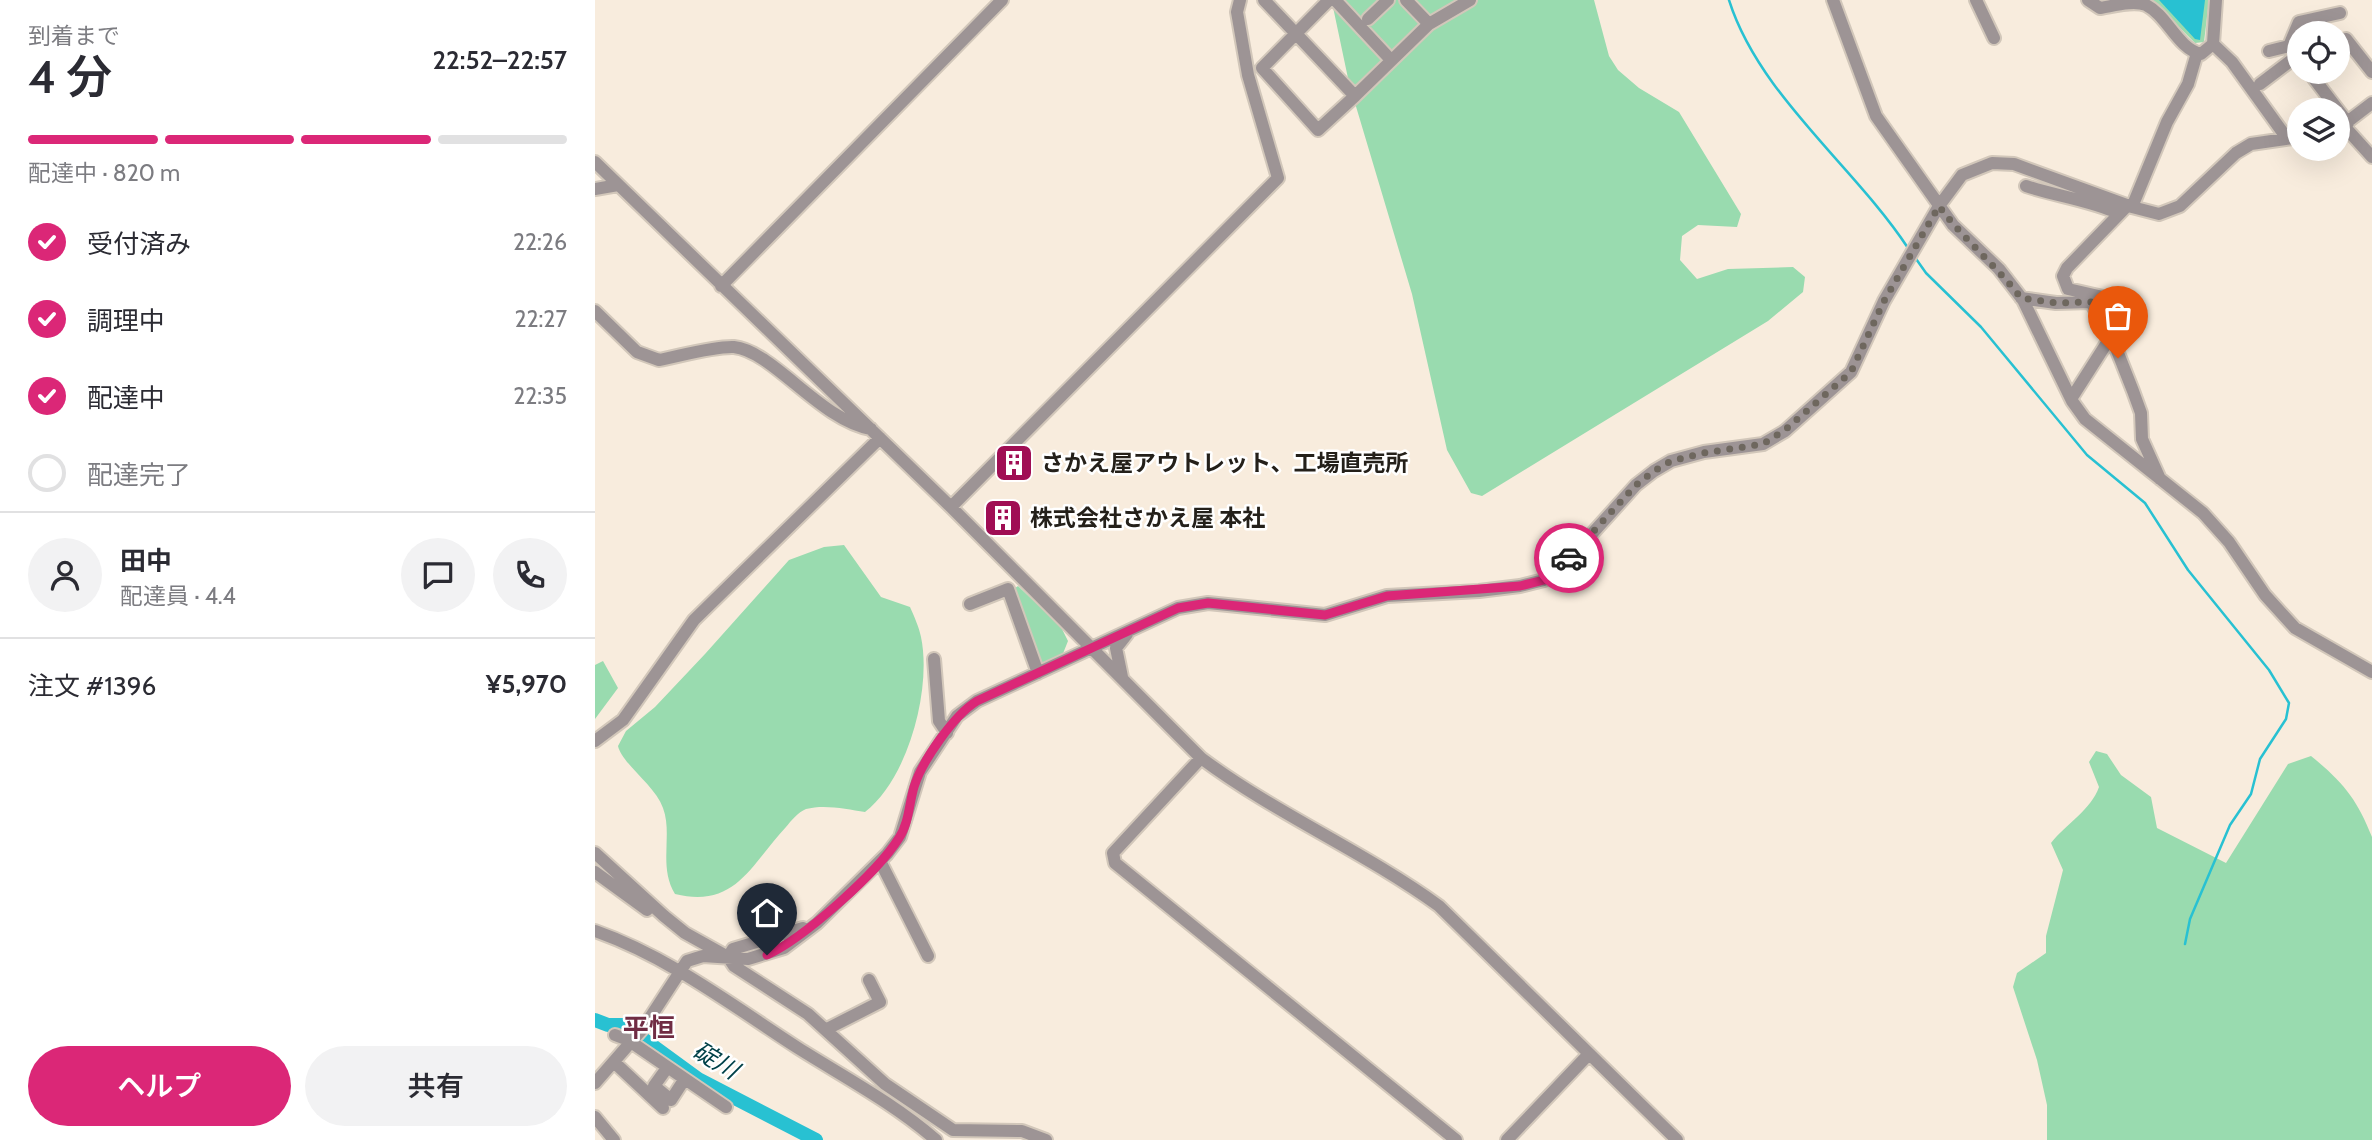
<!DOCTYPE html>
<html lang="ja">
<head>
<meta charset="utf-8">
<style>
  body { margin:0; font-family:Cabin,"Noto Sans JP",sans-serif; background:#f2f2f3; color:#2b2b33; height:100vh; display:flex; flex-direction:column; font-size:26px; white-space:nowrap }
  * { box-sizing:border-box; margin:0 }
  p { font-size:23px; color:#7c7c81 }
  .icon { flex:none; width:38px; height:38px; fill:none; stroke:currentColor; stroke-width:2; stroke-linecap:round; stroke-linejoin:round }
  .map { position:relative; flex:1; overflow:hidden }
  .drawer { display:flex; flex-direction:column; background:#fff; width:595px }
  .drawer>* { flex:none }
  .buttons { position:absolute; left:1692px; top:21px; display:grid; gap:14px }
  .buttons a { display:grid; place-items:center; width:63px; height:63px; border-radius:50%; background:#fff; box-shadow:0 7px 28px #0002; font-size:35px }
  .pin { position:absolute; display:grid; place-items:center; width:60px; height:60px; color:#fff; margin:-72px -30px; border-radius:50% 50% 50% 0; rotate:-45deg; box-shadow:0 0 7px #0007 }
  .pin .icon { rotate:45deg }
  .courier { position:absolute; display:grid; place-items:center; width:70px; height:70px; margin:-35px; border:5px solid #db2777; border-radius:50%; background:#fff; color:#222; box-shadow:0 2px 9px #0007 }
  .head em { font-style:normal; font-weight:600 }
  .head div { display:flex; flex-direction:column-reverse }
  .head { display:flex; align-items:center; justify-content:space-between; height:119px; padding:0 28px }
  h1 { font-size:46px; font-weight:600; line-height:52px }
  .bar { display:grid; grid-template-columns:repeat(4,1fr); gap:10px 7px; align-content:center; height:84px; padding:0 28px }
  .bar i { height:9px; border-radius:5px; background:#e1e1e2 }
  .bar .current { background:#db2777 }
  .bar p { grid-column:span 4 }
  .line { display:flex; align-items:center; gap:18px; padding:0 28px; border-top:2px solid #e1e1e2 }
  .line div { flex:1 }
  .round { display:grid; place-items:center; flex:none; width:74px; height:74px; border-radius:37px; background:#f2f2f3 }
  ol { padding:0 28px; list-style:none }
  li { display:flex; align-items:center; gap:21px; height:77px }
  li p { margin-inline-start:auto }
  li .icon { padding:7px; border-radius:50%; background:#db2777; color:#fff; stroke-width:4 }
  li:last-child { color:#7c7c81 }
  li i { width:38px; height:38px; border:4px solid #e1e1e2; border-radius:50% }
  .primary-button { display:flex; gap:14px; margin-top:auto; padding:14px 28px }
  .primary-button a { flex:1; height:80px; border-radius:42px; background:#db2777; color:#fff; font-size:28px; font-weight:600; line-height:80px; text-align:center }
  .primary-button a+a { background:#f2f2f3; color:#2b2b33 }
  main { display:flex; flex:1; min-height:0 }
  .map>svg:first-child { display:block }
  .green { fill:#99dbaf }
  .water { fill:#28c1d2 }
  .lines { fill:none; stroke-linecap:round; stroke-linejoin:round }
  .stream { stroke:#28c1d2; stroke-width:2.5 }
  .river { stroke:#28c1d2; stroke-width:14 }
  .minor-casing { stroke:#d2c7ba; stroke-width:16 }
  .minor { stroke:#9d9495; stroke-width:12 }
  .done { stroke:#6e675e; stroke-width:7; stroke-dasharray:0 12.6 }
  .route { stroke:#db2777; stroke-width:9 }
  .labels { text-anchor:middle; dominant-baseline:central; stroke-width:5; stroke-linejoin:round; paint-order:stroke }
  .poi-label { font-size:23px; font-weight:bold; fill:#24201a; stroke:#fff; text-anchor:start }
  .water-label { font-size:24px; font-style:italic; fill:#004148; stroke:#fff }
  .quarter-label { font-size:26px; font-weight:bold; fill:#702c44; stroke:#fff }
</style>
</head>
<body>
<main>
<section class="drawer">
<div class="head"><div><h1>4 分</h1><p>到着まで</p></div><em>22:52–22:57</em></div>
<div class="bar"><i class="current"></i><i class="current"></i><i class="current"></i><i></i><p>配達中 · 820 m</p></div>
<ol>
<li><svg class="icon" aria-label="check" viewBox="0 0 24 24"><path d="M5 12l5 5 9-10"/></svg>受付済み<p>22:26</p></li>
<li><svg class="icon" aria-label="check" viewBox="0 0 24 24"><path d="M5 12l5 5 9-10"/></svg>調理中<p>22:27</p></li>
<li><svg class="icon" aria-label="check" viewBox="0 0 24 24"><path d="M5 12l5 5 9-10"/></svg>配達中<p>22:35</p></li>
<li><i></i>配達完了</li>
</ol>
<div class="line" style="height:126px"><a class="round"><svg class="icon" aria-label="person" viewBox="0 0 24 24"><circle cx="12" cy="8" r="4"/><path d="M4 21q1-7 8-7t8 7"/></svg></a><div><b>田中</b><p>配達員 · 4.4</p></div><a class="round"><svg class="icon" aria-label="chat" viewBox="0 0 24 24"><path d="M4 5h16v11H9l-5 4z"/></svg></a><a class="round"><svg class="icon" aria-label="phone" viewBox="0 0 24 24"><path d="M5 4h4l2 5-3 2q2 4 5 5l2-3 5 2v4C11 20 4 13 5 4z"/></svg></a></div>
<div class="line" style="height:91px"><div>注文 #1396</div><b>¥5,970</b></div>
<div class="primary-button"><a>ヘルプ</a><a>共有</a></div>
</section>
<div class="map">
<svg width="1777" height="1140" viewBox="0 0 1777 1140">
  <rect width="100%" height="100%" fill="#f8ecdd"/>
  <path class="green" d="M 743,0 L 999,0 L 1014,56 L 1023,70 L 1044,88 L 1084,112 L 1146,214 L 1142,227 L 1103,225 L 1087,236 L 1085,260 L 1102,279 L 1133,269 L 1198,267 L 1210,277 L 1208,292 L 1173,321 L 887,496 L 876,493 L 852,450 L 817,294 L 754,83 L 738,7 Z
    M 1557,0 L 1614,0 L 1609,42 L 1600,43 Z
    M 249,545 L 286,597 L 315,607 C 319,616 324,627 326,637 C 337,689 313,779 270,812 C 252,809 229,804 211,809 C 203,812 196,821 191,827 C 156,864 141,909 80,894 C 63,866 78,835 68,808 C 60,785 27,764 23,746 L 31,731 L 60,707 L 110,654 L 194,560 L 229,547 Z
    M 423,586 L 466,627 L 473,641 L 467,656 L 444,667 L 416,591 Z
    M 8,661 L 23,688 L 0,719 L 0,665 Z
    M 1501,751 L 1512,754 L 1526,775 L 1556,797 L 1562,828 L 1631,863 L 1693,764 L 1716,756 C 1748,782 1762,799 1777,837 L 1777,1140 L 1452,1140 L 1452,1105 L 1442,1060 L 1418,987 L 1422,973 L 1451,953 L 1451,936 L 1468,870 L 1456,843 C 1471,824 1496,810 1504,787 L 1494,762 Z"/>
  <path class="water" d="M 1564,0 L 1610,0 L 1605,40 L 1600,39 Z"/>
  <g class="lines">
    <path class="stream" d="M 1134,0 C 1164,95 1259,166 1313,248
      M 1319,256 L 1331,273 L 1386,327 L 1492,455 L 1550,503 L 1593,570 L 1674,670 L 1694,703 L 1691,719 L 1665,759 L 1656,794 L 1635,825 L 1595,919 L 1590,944"/>
    <path class="river" d="M 0,1020 L 13,1025 L 29,1025 L 103,1079 L 221,1140"/>
    <defs>
      <path id="minor" d="M 669,0 L 760,96 L 834,24 L 811,0
        M 734,0 L 667,68 L 723,130 L 760,96
        M 740,0 L 796,60
        M 1238,0 L 1281,116 L 1358,225 L 1404,269 L 1428,300 L 1477,401 L 1490,419 L 1608,513 L 1634,542 L 1670,595 L 1700,628 L 1777,672
        M 1381,0 L 1399,38
        M 1493,0 L 1505,8 C 1518,6 1538,0 1551,5 C 1572,15 1582,48 1606,54 L 1618,44 L 1621,0
        M 773,19 L 793,0
        M 834,24 L 875,0
        M 1751,39 L 1777,72
        M 1618,44 L 1637,62 L 1691,137
        M 1674,51 L 1694,46
        M 1704,59 L 1694,46 L 1704,22 L 1745,13
        M 1714,72 L 1753,123
        M 1665,84 L 1702,56
        M 1749,126 L 1777,157
        M 1743,129 L 1777,103
        M 0,162 L 356,507 L 606,758 C 681,814 768,851 844,906 L 1082,1140
        M 1431,186 C 1461,196 1494,200 1523,213
        M 0,189 L 23,185
        M 1537,207 L 1572,122 L 1593,84 L 1602,53
        M 126,286 L 407,0
        M 1426,298 L 1461,303 L 1496,302 L 1521,348 L 1538,391 L 1546,413 L 1547,439 L 1565,479
        M 0,311 L 42,352 L 64,360 C 85,356 119,346 139,347 C 178,351 225,420 276,429
        M 1523,340 L 1508,297 L 1473,289 L 1468,276 L 1472,268 L 1532,206
        M 1476,399 L 1515,338
        M 356,507 L 683,178 L 653,75 L 642,12 L 645,0
        M 375,604 L 413,589 L 443,673
        M 339,659 L 344,721 L 352,733
        M 527,677 L 521,648 L 532,634
        M 0,741 L 28,720 L 99,620 L 285,438
        M 606,758 L 518,853 L 520,863 L 861,1140
        M 0,853 L 69,916 L 90,933 L 133,957 L 139,966 L 213,1014 L 290,1084 L 358,1130 L 427,1131 L 451,1140
        M 285,861 L 333,956
        M 0,872 L 52,910
        M 0,931 C 74,957 138,1006 203,1048 C 249,1077 300,1104 341,1140
        M 133,957 L 138,949 L 208,928
        M 232,1029 L 285,1002 L 274,980
        M 20,1035 L 33,1040 L 131,1107
        M 20,1063 L 68,1108
        M 72,1068 L 59,1086 L 76,1100 L 89,1080
        M 0,1083 L 49,1027 L 92,961 L 108,956 L 153,959 L 189,948 L 222,923 L 292,854 L 305,837 L 325,772 L 362,716 L 382,701 L 583,608 L 613,603 L 730,615 L 792,596 L 884,591 L 925,586 L 949,580 L 967,567 L 1041,485 L 1059,471 L 1076,461 L 1109,452 L 1168,444 L 1190,431 L 1256,372 L 1289,301 L 1344,206 L 1367,175 L 1397,163 L 1419,164 L 1537,207 L 1564,214 L 1585,206 L 1641,153 L 1656,144 L 1704,137
        M 0,1117 L 19,1140
        M 912,1140 L 994,1054"/>
    </defs>
    <use href="#minor" class="minor-casing"/>
    <use href="#minor" class="minor"/>
  </g>
  <g class="lines">
    <path class="done" d="M 974,558 L 1041,485 L 1059,471 L 1076,461 L 1109,453 L 1168,444 L 1190,430 L 1256,372 L 1289,301 L 1344,206 C 1368,239 1401,265 1426,298 L 1461,303 L 1496,302 L 1523,358"/>
    <path class="route" d="M 172,955 C 209,938 282,873 304,838 C 314,823 314,804 319,787 C 327,761 359,715 382,701 L 583,608 L 613,603 L 730,615 L 792,596 L 925,586 L 949,580 L 974,558"/>
  </g>
  <defs>
    <symbol id="building-square" viewBox="-11 -11 22 22"><rect x="-9" y="-9" width="18" height="18" rx="4" fill="#a00e54" stroke="#fff"/><path d="M-4-6H4V6H1V3H-1V6H-4ZM-2.5-4.3h1.7v1.8h-1.7ZM.8-4.3h1.7v1.8H.8ZM-2.5-1h1.7V.8h-1.7ZM.8-1h1.7V.8H.8Z" fill="#fff"/></symbol>
  </defs>
  <g fill-rule="evenodd">
    <use href="#building-square" x="397" y="441" width="44" height="44"/>
    <use href="#building-square" x="386" y="496" width="44" height="44"/>
  </g>
  <g class="labels">
    <g class="poi-label">
      <text x="446" y="463">さかえ屋アウトレット、工場直売所</text>
      <text x="435" y="518">株式会社さかえ屋 本社</text>
    </g>
    <g class="water-label">
      <text transform="translate(121 1060) rotate(31)">碇川</text>
    </g>
    <g class="quarter-label">
      <text x="54" y="1028">平恒</text>
    </g>
  </g>
</svg>
<div class="buttons">
<a><svg class="icon" aria-label="locate" viewBox="0 0 24 24"><circle cx="12" cy="12" r="6"/><path d="M12 2v4M12 18v4M2 12h4M18 12h4"/></svg></a>
<a><svg class="icon" aria-label="layers" viewBox="0 0 24 24"><path d="M12 4l9 5-9 5-9-5zM3 14l9 5 9-5"/></svg></a>
</div>
<div class="pin" style="left:1523px;top:358px;background:#ea580c"><svg class="icon" aria-label="bag" viewBox="0 0 24 24"><path d="M5 8h14l-1 12H6zM9 8a3 3 0 0 1 6 0"/></svg></div>
<div class="pin" style="left:172px;top:955px;background:#1f2937"><svg class="icon" aria-label="home" viewBox="0 0 24 24"><path d="M3 11l9-7 9 7M6 9v11h12V9"/></svg></div>
<div class="courier" style="left:974px;top:558px"><svg class="icon" aria-label="car" viewBox="0 0 24 24"><path d="M5 17H2v-5l4-1 3-4h7l3 4 3 1v5h-3M9 17h6M6 11h13"/><circle cx="7" cy="17" r="2"/><circle cx="17" cy="17" r="2"/></svg></div>
</div>
</main>
</body>
</html>
